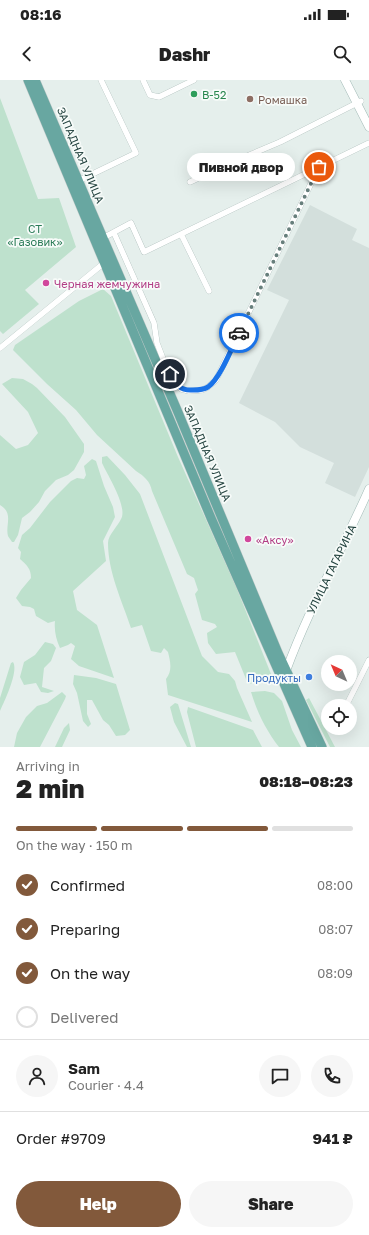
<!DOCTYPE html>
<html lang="en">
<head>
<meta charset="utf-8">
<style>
  body { margin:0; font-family:"Golos Text",sans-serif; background:#f6f6f6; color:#222; height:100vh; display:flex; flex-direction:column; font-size:15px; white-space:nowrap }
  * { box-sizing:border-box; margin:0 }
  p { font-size:13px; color:#767676 }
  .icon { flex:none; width:22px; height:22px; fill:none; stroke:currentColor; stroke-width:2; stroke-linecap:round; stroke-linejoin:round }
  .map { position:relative; height:667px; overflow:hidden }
  .drawer { display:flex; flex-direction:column; background:#fff; flex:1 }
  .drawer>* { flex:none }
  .needle { width:26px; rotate:316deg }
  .buttons { position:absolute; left:321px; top:575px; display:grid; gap:8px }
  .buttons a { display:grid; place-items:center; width:36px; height:36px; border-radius:50%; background:#fff; box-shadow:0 4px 16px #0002; font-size:20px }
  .pin { position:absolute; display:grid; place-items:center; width:34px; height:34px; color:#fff; margin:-17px; border:2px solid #fff; border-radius:50%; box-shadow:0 1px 4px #0007 }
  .courier { position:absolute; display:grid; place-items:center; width:40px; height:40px; margin:-20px; border:3px solid #1a73e8; border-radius:50%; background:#fff; color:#222; box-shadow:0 1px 5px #0007 }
  .bubble { position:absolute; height:28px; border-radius:14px; background:#fff; box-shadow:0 4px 16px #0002; font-size:13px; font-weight:800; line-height:28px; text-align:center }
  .head em { font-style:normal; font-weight:800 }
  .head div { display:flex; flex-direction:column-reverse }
  .head { display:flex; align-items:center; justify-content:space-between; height:68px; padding:0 16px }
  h1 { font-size:26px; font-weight:800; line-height:30px }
  .bar { display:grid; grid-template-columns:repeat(4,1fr); gap:6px 4px; align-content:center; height:48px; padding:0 16px }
  .bar i { height:5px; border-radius:3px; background:#e0e0e0 }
  .bar .on { background:#82593b }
  .bar p { grid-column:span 4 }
  .line { display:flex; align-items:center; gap:10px; padding:0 16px; border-top:1px solid #e0e0e0 }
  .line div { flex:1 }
  .round { display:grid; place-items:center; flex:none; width:42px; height:42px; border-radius:21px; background:#f6f6f6 }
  ol { padding:0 16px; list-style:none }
  li { display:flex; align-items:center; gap:12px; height:44px }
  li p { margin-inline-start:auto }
  li .icon { padding:4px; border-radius:50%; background:#82593b; color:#fff; stroke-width:4 }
  li:last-child { color:#767676 }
  li i { width:22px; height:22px; border:2px solid #e0e0e0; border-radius:50% }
  .cta { display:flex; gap:8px; margin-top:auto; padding:8px 16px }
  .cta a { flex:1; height:46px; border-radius:24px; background:#82593b; color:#fff; font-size:16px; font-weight:800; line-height:46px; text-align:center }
  .cta a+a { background:#f6f6f6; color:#222 }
  .status { display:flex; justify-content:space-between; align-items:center; height:28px; padding:0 20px; background:#fff; direction:ltr }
  .status svg { height:11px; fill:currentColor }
  header { display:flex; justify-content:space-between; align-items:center; height:52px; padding:0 16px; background:#fff; font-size:18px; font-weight:800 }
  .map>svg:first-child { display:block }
  .built { fill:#d3dfdc }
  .green { fill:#bee1cd }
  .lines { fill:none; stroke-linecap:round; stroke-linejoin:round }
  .street-casing { stroke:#a7b8b5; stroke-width:6 }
  .secondary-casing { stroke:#a3bbb7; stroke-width:9 }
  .primary-casing { stroke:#c1cac9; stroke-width:10 }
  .street { stroke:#fff; stroke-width:5.5 }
  .secondary { stroke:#fff; stroke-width:8 }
  .primary { stroke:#68a7a1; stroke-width:9 }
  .done { stroke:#677f7c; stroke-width:4; stroke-dasharray:0 7.2 }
  .route { stroke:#1a73e8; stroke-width:5 }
  .leisure-dot { fill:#2e9e5b; stroke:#f7fbf9; stroke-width:1.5 }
  .education-dot { fill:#8d6e63; stroke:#f7fbf9; stroke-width:1.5 }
  .hotel-dot { fill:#d1479c; stroke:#f7fbf9; stroke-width:1.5 }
  .shop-dot { fill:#3f7fe0; stroke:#f7fbf9; stroke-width:1.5 }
  .labels { text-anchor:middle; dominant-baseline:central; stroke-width:3.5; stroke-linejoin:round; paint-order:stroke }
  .leisure-label { font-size:11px; fill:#27864d; stroke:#f7fbf9; text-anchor:start }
  .education-label { font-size:11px; fill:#785e54; stroke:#f7fbf9; text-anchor:start }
  .street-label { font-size:11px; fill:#23433f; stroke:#f7fbf9 }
  .park-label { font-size:11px; fill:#2b7c58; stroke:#f7fbf9 }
  .hotel-label { font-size:11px; fill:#b23c85; stroke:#f7fbf9; text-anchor:start }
  .shop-label { font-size:11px; fill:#366cbe; stroke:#f7fbf9; text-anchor:end }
</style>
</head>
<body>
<div class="status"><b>08:16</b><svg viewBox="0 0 49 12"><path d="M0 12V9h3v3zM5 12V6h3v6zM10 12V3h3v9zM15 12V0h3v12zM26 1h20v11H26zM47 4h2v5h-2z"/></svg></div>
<header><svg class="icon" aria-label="back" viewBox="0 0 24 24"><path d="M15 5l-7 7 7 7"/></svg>Dashr<svg class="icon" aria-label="search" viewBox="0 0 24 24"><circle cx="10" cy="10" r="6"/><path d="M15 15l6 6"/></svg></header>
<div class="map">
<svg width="369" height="667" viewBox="0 0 369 667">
  <rect width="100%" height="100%" fill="#e5efec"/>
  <path class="built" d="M 310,125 L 357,149 L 352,160 L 369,168 L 369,387 L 355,417 L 325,403 L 334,383 L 300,367 L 275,342 L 239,323 L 289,220 L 267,210 Z"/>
  <path class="green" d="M 0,18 L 38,119 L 59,118 L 76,167 L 25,210 L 39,224 L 3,254 L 0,251 Z
    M 103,209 L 111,216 L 178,377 L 237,509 L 271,594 L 267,601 L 248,604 L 235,572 L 216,574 L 208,563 L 207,553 L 217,547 L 215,544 L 202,540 L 195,514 L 198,510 L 194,498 L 187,494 L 152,411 C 150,401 144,396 136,391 L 97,355 L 76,330 L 47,304 L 13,270 L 15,265 L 79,221 Z
    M 12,298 L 23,299 L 32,304 L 37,308 L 65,337 L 84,364 L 84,372 L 74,390 L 68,395 L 56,400 L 45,411 L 39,422 L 30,432 L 22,438 L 18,455 L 14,462 L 12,462 C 11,460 9,458 8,456 C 5,445 14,433 0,425 L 0,355 L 16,369 L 28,365 L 38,353 L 28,332 L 2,304 Z
    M 107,376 L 125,395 L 140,414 L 202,576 L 218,592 L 229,594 L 235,601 L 237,608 L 252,642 L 168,615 L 166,599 C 173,590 170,581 168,572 L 164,568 L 161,573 L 151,571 L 142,545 L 131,548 C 122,521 108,492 108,463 C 108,455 118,446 121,439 C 128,427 108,396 102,383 L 102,377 Z
    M 92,379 L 96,381 L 104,406 L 113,427 L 115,437 L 103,461 L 106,481 L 73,511 L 77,530 L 97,545 L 114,598 L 79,586 L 71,579 L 75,566 L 71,563 L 68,565 L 60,568 C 56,559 54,550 55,541 L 48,543 L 36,536 L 34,529 L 30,527 L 22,526 L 16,518 L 21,510 L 31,498 C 31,489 27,485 20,479 L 21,472 L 18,468 L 22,455 L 30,448 L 50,422 L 71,401 L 77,398 L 84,399 L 86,395 L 84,386 Z
    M 45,562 L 53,564 L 56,568 L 51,581 L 44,588 L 42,607 L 54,611 L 48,613 L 41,612 L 36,603 L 24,605 L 20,597 L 24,582 L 35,575 Z
    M 13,582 C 19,591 4,622 0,631 L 0,618 L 10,586 L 11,583 Z
    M 74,595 L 96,598 L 116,604 L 130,650 L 125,655 L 116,656 L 109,645 L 103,640 L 92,620 L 87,620 L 87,634 L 91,644 L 88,647 L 83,641 L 77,613 L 73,604 Z
    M 265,611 L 274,613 L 282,621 L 292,650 L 301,667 L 279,667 C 266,650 257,632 251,612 Z
    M 62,612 L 66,616 L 65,619 L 40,667 L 14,667 L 17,653 L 26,637 L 37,626 L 47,623 Z
    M 309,618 L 335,667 L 330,667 L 306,620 Z
    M 175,623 L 178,624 L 191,667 L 187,667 L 174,642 L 170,627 Z
    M 188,627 L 253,650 L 262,667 L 196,667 L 187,632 Z
    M 69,643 L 70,650 L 62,667 L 55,667 L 64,648 Z"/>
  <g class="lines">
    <defs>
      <path id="street" d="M 143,0 L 150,15 L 159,17 L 194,0
        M 78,101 L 136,73 L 101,0
        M 190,102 L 226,85 L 280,62 L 361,21
        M 114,153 L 154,243 L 157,263 L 169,294 L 175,304 L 181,309 L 189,311 L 202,310 L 208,307 L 216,300 L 319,87
        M 181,154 L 209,211
        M 103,158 L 131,143 L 144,172 L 369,63
        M 0,268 L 104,183
        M 346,626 L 369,580"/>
      <path id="secondary" d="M 345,0 L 369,47
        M 286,591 C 309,528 342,470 369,409"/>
      <path id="primary" d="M 28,0 L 211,438 L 312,667
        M 35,0 L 177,330 L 278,573 L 322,667"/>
    </defs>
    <use href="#street" class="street-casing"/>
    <use href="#secondary" class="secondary-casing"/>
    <use href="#primary" class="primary-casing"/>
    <use href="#street" class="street"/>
    <use href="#secondary" class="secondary"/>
    <use href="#primary" class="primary"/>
  </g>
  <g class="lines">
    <path class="done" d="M 239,253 L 319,87"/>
    <path class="route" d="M 170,294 C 175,304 180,311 193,310 C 198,310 203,310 208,307 C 220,299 232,267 239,253"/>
  </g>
  <circle class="leisure-dot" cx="194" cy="14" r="4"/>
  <circle class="education-dot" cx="250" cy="19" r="4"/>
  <g class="hotel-dot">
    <circle cx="46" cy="203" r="4"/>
    <circle cx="248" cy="459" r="4"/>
  </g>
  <circle class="shop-dot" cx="309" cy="597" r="4"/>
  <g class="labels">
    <g class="leisure-label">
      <text x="202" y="14">В-52</text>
    </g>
    <g class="education-label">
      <text x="258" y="19">Ромашка</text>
    </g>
    <g class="street-label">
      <text transform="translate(81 75) rotate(67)">ЗАПАДНАЯ УЛИЦА</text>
      <text transform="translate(208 373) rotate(67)">ЗАПАДНАЯ УЛИЦА</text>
      <text transform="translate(331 489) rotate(-64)">УЛИЦА ГАГАРИНА</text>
    </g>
    <g class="park-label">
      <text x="35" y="148">СТ<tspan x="35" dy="13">«Газовик»</tspan></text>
    </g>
    <g class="hotel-label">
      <text x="54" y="203">Черная жемчужина</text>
      <text x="256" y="459">«Аксу»</text>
    </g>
    <g class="shop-label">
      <text x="301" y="597">Продукты</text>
    </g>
  </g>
</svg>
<div class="buttons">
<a><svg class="needle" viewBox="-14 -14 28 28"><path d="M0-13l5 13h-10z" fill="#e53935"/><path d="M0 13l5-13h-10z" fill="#767676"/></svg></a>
<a><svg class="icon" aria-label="locate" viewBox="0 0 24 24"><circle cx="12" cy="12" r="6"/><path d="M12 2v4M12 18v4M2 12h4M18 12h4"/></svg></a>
</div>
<div class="pin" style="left:319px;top:87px;background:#ea580c"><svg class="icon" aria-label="bag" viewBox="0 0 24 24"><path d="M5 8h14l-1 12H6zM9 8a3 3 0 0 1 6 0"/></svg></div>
<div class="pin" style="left:170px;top:294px;background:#1f2937"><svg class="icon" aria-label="home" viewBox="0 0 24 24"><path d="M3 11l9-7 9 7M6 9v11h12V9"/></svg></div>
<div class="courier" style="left:239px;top:253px"><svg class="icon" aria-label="car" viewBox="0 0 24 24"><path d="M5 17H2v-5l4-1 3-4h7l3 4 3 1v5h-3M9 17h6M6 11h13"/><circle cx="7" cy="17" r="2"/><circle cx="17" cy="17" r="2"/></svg></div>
<div class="bubble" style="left:187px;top:73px;width:108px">Пивной двор</div>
</div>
<section class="drawer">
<div class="head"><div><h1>2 min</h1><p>Arriving in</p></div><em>08:18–08:23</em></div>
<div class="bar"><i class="on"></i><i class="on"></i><i class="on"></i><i></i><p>On the way · 150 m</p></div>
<ol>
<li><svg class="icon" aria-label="check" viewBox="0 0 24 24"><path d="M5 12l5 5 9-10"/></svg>Confirmed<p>08:00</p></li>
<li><svg class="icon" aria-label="check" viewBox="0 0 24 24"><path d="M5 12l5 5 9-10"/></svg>Preparing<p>08:07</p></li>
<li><svg class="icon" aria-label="check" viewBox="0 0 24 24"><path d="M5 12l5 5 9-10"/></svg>On the way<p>08:09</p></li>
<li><i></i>Delivered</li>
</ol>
<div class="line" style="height:72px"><a class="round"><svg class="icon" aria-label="person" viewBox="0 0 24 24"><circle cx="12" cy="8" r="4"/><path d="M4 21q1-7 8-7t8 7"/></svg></a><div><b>Sam</b><p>Courier · 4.4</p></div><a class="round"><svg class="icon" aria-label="chat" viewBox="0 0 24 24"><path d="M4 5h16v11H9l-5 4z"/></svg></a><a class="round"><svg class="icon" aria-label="phone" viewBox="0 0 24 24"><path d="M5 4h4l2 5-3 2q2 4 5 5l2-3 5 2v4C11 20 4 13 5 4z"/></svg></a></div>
<div class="line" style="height:52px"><div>Order #9709</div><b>941 ₽</b></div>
<div class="cta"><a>Help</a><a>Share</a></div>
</section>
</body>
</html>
